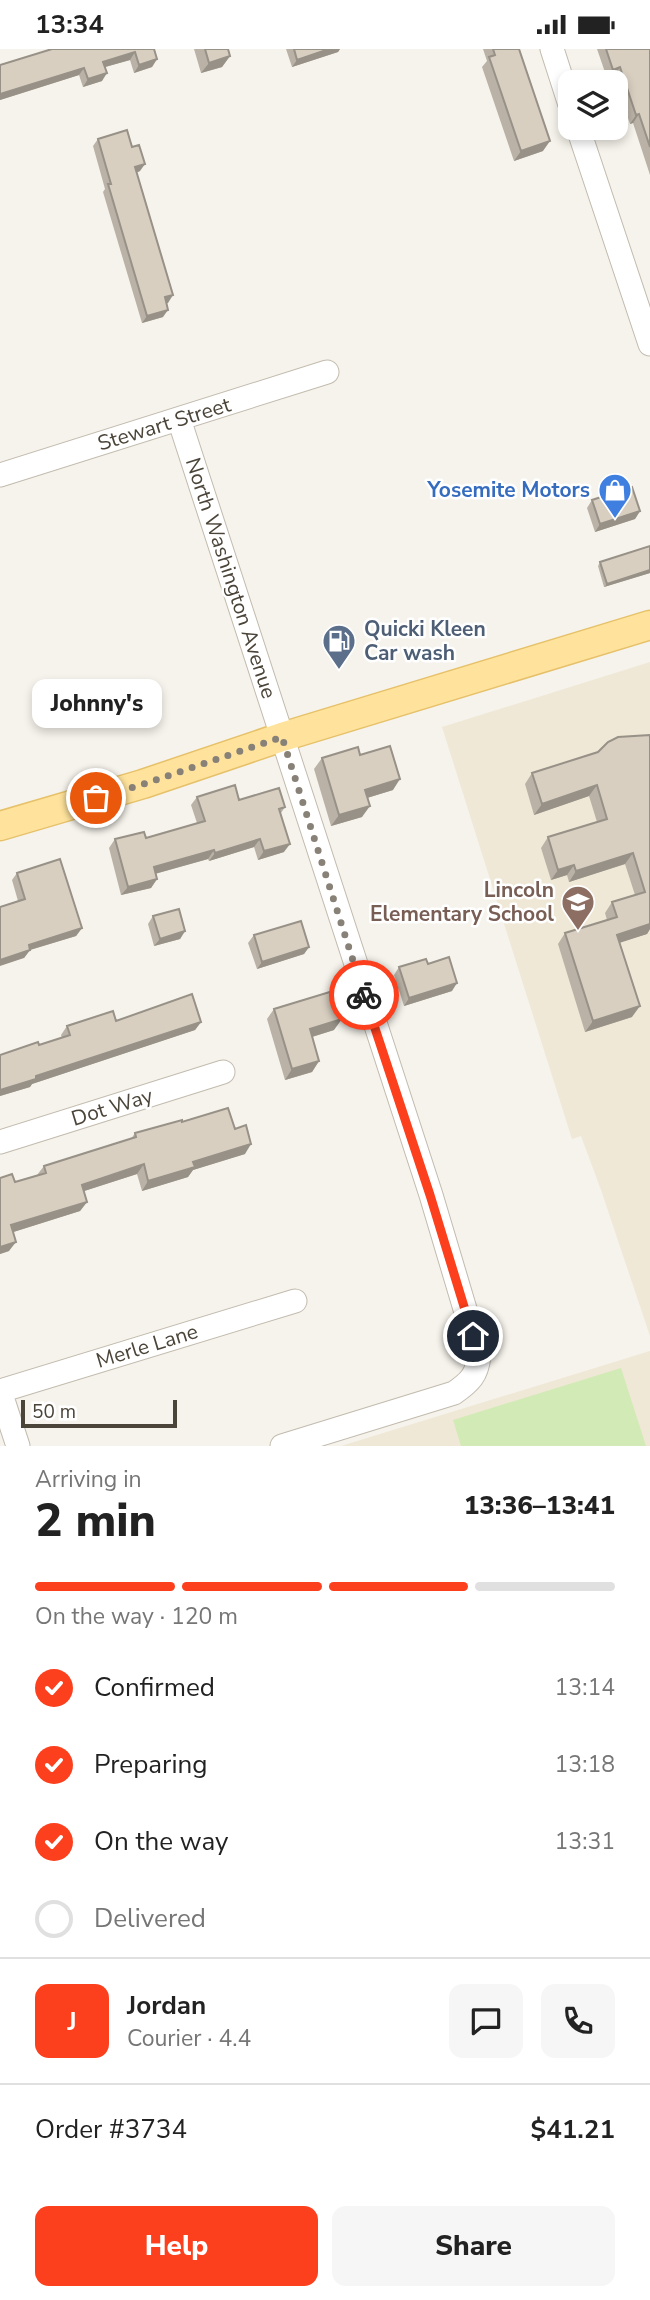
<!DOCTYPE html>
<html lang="en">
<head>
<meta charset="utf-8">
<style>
  body { margin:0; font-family:"Nunito Sans",sans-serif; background:#f6f6f6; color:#222; height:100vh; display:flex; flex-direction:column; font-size:26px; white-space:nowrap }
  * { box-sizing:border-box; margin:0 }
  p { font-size:23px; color:#767676 }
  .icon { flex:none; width:38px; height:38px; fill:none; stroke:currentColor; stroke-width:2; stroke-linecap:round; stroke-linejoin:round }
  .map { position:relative; height:1397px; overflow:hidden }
  .drawer { display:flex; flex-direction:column; background:#fff; flex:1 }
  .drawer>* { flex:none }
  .fabs { position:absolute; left:558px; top:21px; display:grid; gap:14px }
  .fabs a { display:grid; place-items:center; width:70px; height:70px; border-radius:14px; background:#fff; box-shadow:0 4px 10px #0003; font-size:35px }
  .scale { position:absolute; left:21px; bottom:18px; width:156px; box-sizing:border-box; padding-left:7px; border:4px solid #4b4439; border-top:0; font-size:19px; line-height:24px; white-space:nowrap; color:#4b4439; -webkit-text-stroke:5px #fff; paint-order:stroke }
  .pin { position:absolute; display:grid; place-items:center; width:60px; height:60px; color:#fff; margin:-30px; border:4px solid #fff; border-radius:50%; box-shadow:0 2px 7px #0007 }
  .courier { position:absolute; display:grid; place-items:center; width:70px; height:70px; margin:-35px; border:5px solid #fc3f1d; border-radius:50%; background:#fff; color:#222; box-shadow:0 2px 9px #0007 }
  .bubble { position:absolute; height:49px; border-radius:14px; background:#fff; box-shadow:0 4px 10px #0003; font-size:23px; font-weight:800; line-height:49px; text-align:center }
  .overview em { font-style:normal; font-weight:800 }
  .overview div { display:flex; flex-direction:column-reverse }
  .overview { display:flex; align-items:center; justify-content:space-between; height:119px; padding:0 35px }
  h1 { font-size:46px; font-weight:800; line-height:52px }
  .bar { display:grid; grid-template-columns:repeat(4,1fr); gap:10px 7px; align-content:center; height:84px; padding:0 35px }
  .bar i { height:9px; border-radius:5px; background:#e0e0e0 }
  .bar .selected { background:#fc3f1d }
  .bar p { grid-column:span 4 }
  .line { display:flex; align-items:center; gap:18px; padding:0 35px; border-top:2px solid #e0e0e0 }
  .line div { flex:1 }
  .round { display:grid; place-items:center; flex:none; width:74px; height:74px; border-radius:14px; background:#f6f6f6 }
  ol { padding:0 35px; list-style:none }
  li { display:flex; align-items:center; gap:21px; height:77px }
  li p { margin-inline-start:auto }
  li .icon { padding:7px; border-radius:50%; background:#fc3f1d; color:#fff; stroke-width:4 }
  li:last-child { color:#767676 }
  li i { width:38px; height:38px; border:4px solid #e0e0e0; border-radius:50% }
  .button { display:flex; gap:14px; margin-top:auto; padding:14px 35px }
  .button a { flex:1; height:80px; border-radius:14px; background:#fc3f1d; color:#fff; font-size:28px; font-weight:800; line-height:80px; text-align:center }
  .button a+a { background:#f6f6f6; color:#222 }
  .status { display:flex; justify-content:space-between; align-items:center; height:49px; padding:0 35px; background:#fff; direction:ltr }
  .status svg { height:19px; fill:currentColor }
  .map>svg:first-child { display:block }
  .education { fill:#efe8d6 }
  .green { fill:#d2eab5 }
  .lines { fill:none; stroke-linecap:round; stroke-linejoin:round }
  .minor-casing { stroke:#c2bbae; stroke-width:25 }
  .major-casing { stroke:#e6c16a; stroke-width:31 }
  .minor { stroke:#fff; stroke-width:23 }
  .major { stroke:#ffe39c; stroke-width:28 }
  .wall { fill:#bab2a6 }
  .shaded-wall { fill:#979187 }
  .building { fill:#d8cfc1; stroke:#979187; stroke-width:2 }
  .done { stroke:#878178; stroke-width:7; stroke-dasharray:0 12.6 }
  .route { stroke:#fc3f1d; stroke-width:9 }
  .labels { text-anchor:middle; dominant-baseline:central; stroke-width:5; stroke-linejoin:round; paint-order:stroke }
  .street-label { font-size:21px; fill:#4b4439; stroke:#fff }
  .shop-label { font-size:21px; font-weight:bold; fill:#366cbe; stroke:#fff; text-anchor:end }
  .service-label { font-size:21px; font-weight:bold; fill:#4e5e75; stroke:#fff; text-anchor:start }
  .education-label { font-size:21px; font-weight:bold; fill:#785e54; stroke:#fff; text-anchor:end }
</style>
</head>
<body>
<div class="status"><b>13:34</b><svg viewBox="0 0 49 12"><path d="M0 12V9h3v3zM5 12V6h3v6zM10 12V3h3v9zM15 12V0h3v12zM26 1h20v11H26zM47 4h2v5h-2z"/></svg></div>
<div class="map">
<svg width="650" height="1397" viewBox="0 0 650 1397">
  <rect width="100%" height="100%" fill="#f6f3ec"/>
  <path class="education" d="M 650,613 L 650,1287 L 601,1141 L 581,1087 L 572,1090 L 442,678 Z
    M 650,1302 L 650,1397 L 341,1397 Z"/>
  <path class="green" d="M 621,1319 L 646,1397 L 461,1397 L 453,1371 Z"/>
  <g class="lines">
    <defs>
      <path id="minor" d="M 552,0 L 570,56
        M 578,79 L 650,295
        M 179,370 L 431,1146 L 479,1307 C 477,1326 470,1333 454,1344 L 282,1397
        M 0,426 L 327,323
        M 0,1093 L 223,1023
        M 0,1342 L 295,1252
        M 0,1342 L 18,1397"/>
      <path id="major" d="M 0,777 L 143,735 L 282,688 L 650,576"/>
    </defs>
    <use href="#minor" class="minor-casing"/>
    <use href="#major" class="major-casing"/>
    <use href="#minor" class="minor"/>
    <use href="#major" class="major"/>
  </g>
  <path class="wall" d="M 154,0 L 157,10 L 152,18 L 134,24 L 130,11 L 105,18 L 102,32 L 83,38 L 79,26 L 0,51 L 0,16 Z
    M 194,0 L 228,0 L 230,7 L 222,18 L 201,24 Z
    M 286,0 L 340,0 L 338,3 L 292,18 Z
    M 483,0 L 519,0 L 543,102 L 514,112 L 482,18 L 487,12 Z
    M 597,0 L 650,0 L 650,126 L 633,74 L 630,75 L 614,27 L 607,29 Z
    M 98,90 L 140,122 L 136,124 L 168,254 L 166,254 L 163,268 L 142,274 L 103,143 L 105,140 L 93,97 Z
    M 592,451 L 640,462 L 635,470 L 595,483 L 587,459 Z
    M 650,497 L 650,524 L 604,538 L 598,517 L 600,513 Z
    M 650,686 L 650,880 L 647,885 L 620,893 L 632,968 L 585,983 L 558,895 L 565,884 L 607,871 L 605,864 L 612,853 L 635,846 L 625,815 L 569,833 L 567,826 L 551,831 L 541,799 L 548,788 L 597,773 L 589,747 L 534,766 L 525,735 L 532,724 Z
    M 360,706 L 393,741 L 367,749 L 362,768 L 331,777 L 314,720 L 322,709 Z
    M 197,748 L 239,751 L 285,758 L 281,764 L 284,803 L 258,811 L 254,798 L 209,812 L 208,810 L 155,825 L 157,830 L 151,839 L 121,846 L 109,799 L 115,790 L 146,789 L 197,774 L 191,756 Z
    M 17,824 L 82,879 L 76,887 L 30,901 L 24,909 L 18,852 L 12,831 Z
    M 153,867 L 185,882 L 180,890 L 154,897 L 148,875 Z
    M 254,886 L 309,898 L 304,905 L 257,920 L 248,894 Z
    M 399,918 L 452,942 L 404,957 L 394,926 Z
    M 274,960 L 334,981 L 312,988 L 319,1012 L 312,1023 L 285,1031 L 267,970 Z
    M 116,972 L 201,973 L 195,981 L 32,1035 L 30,1038 L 0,1047 L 0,1006 L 39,996 L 62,989 L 61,986 L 67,977 Z
    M 182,1073 L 235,1080 L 245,1105 L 193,1121 L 188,1128 L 142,1142 L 137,1125 L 84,1142 L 87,1153 L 80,1162 L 13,1183 L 9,1202 L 0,1205 L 0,1129 L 15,1133 L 37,1126 L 44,1117 L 131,1090 L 135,1084 Z"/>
  <path class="shaded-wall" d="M 329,0 L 340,0 L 338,3 L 292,18 L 297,11 Z
    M 135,3 L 130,11 L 98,20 L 103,13 Z
    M 230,7 L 222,18 L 201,24 L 209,14 Z
    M 157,10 L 152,18 L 134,24 L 139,16 Z
    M 620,18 L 614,27 L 607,29 L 613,21 Z
    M 84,19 L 79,26 L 0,51 L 0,45 Z
    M 107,24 L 102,32 L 83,38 L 88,30 Z
    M 639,65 L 633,74 L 630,75 L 636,66 Z
    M 550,92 L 543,102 L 514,112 L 521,102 Z
    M 145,115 L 140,122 L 130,126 L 135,118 Z
    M 173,246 L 168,254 L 159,256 L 165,248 Z
    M 168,261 L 163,268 L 142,274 L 147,267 Z
    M 640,462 L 635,470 L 595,483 L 600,475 Z
    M 650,521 L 650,524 L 604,538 L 607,535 Z
    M 400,730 L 393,741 L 357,752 L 365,741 Z
    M 597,736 L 589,747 L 534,766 L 542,755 Z
    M 370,757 L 362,768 L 331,777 L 339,766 Z
    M 260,790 L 254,798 L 209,812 L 215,804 Z
    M 290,795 L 284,803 L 258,811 L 264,802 Z
    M 214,801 L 208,810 L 147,827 L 154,818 Z
    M 633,804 L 625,815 L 569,833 L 576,822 Z
    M 574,816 L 567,826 L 551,831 L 558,821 Z
    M 157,830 L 151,839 L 121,846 L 128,838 Z
    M 650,875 L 650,880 L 647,885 L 610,897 L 617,886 Z
    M 82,879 L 76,887 L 23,903 L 29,896 Z
    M 185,882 L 180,890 L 154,897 L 160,890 Z
    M 309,898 L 304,905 L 257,920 L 262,913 Z
    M 30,901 L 24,909 L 0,917 L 0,911 Z
    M 457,934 L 452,942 L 404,957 L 409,949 Z
    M 640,957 L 632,968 L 585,983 L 593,972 Z
    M 342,970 L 334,981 L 302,991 L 310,980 Z
    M 201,973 L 195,981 L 32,1035 L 30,1038 L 0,1047 L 0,1041 L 36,1027 Z
    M 319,1012 L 312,1023 L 285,1031 L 292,1020 Z
    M 251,1095 L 245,1105 L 193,1121 L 188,1128 L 142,1142 L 148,1132 L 193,1113 Z
    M 144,1115 L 137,1125 L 75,1145 L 82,1136 Z
    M 87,1153 L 80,1162 L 4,1186 L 11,1176 Z
    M 16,1193 L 9,1202 L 0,1205 L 0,1198 Z"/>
  <path class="building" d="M 52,0 L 154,0 L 157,10 L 139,16 L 135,3 L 103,13 L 107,24 L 88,30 L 84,19 L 0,45 L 0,16 Z
    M 205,0 L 228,0 L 230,7 L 209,14 Z
    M 294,0 L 329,0 L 297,11 Z
    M 493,0 L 519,0 L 550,92 L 521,102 L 489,8 L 495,6 Z
    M 606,0 L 650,0 L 650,98 L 639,65 L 636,66 L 620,18 L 613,21 Z
    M 127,81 L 132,98 L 139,96 L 145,115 L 135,118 L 173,246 L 165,248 L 168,261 L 147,267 L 108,135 L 111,135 L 98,90 Z
    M 632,438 L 640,462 L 600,475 L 592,451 Z
    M 650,497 L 650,521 L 607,535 L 600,513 Z
    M 650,686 L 650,875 L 617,886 L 640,957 L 593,972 L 565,884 L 617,868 L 612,853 L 645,843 L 633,804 L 576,822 L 574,816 L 558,821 L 548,788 L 607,770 L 597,736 L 542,755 L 532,724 L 598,703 L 608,693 L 618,688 Z
    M 390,697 L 400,730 L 365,741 L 370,757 L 339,766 L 322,709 L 358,698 L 360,706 Z
    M 235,736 L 239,751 L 279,739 L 285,758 L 279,760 L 290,795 L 264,802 L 260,790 L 215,804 L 214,801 L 154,818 L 157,830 L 128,838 L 115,790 L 144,783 L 146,789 L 205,772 L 197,748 Z
    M 60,810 L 82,879 L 29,896 L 30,901 L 0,911 L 0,858 L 25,850 L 17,824 Z
    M 179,860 L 185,882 L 160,890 L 153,867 Z
    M 301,872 L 309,898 L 262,913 L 254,886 Z
    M 449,908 L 457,934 L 409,949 L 399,918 L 426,910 L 428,915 Z
    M 333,942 L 342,970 L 310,980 L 319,1012 L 292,1020 L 274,960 Z
    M 192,945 L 201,973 L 36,1027 L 36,1030 L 0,1041 L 0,1006 L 38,993 L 39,996 L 70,986 L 67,977 L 113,962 L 116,972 Z
    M 228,1059 L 235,1080 L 246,1076 L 251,1095 L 193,1113 L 195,1118 L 148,1132 L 144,1115 L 82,1136 L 87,1153 L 11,1176 L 16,1193 L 0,1198 L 0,1129 L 12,1125 L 15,1133 L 46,1124 L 44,1117 L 136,1088 L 135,1084 L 182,1071 L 182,1073 Z"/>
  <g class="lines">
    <path class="done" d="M 96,749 L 144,735 L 282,688 L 364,946"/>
    <path class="route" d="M 364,946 L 430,1146 L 473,1287"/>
  </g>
  <defs>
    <symbol id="shop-pin" viewBox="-11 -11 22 30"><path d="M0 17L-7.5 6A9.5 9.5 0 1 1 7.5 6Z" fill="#3f7fe0" stroke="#fff"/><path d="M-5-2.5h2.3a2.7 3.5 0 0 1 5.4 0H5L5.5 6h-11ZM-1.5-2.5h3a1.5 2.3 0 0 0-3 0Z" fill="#fff"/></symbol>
    <symbol id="fuel-pin" viewBox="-11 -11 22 30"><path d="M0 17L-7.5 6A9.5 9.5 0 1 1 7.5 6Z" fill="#5c6f8a" stroke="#fff"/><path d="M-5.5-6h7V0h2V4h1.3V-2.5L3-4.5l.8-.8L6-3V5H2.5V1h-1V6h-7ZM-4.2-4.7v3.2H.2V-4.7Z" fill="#fff"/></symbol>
    <symbol id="school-pin" viewBox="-11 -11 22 30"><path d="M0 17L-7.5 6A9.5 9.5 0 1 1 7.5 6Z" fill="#8d6e63" stroke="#fff"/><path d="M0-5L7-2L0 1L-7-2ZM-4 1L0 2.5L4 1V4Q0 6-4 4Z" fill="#fff"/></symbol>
  </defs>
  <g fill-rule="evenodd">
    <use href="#shop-pin" x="596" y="422" width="38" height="52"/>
    <use href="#fuel-pin" x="320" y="573" width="38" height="52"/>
    <use href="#school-pin" x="559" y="834" width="38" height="52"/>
  </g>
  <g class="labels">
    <g class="street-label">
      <text transform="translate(164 375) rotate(-17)">Stewart Street</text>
      <text transform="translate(231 529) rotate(72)">North Washington Avenue</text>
      <text transform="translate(112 1058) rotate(-17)">Dot Way</text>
      <text transform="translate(147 1297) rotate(-17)">Merle Lane</text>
    </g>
    <g class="shop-label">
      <text x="590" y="441">Yosemite Motors</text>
    </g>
    <g class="service-label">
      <text x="364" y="580">Quicki Kleen<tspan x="364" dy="24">Car wash</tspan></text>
    </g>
    <g class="education-label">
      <text x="554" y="841">Lincoln<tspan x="554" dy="24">Elementary School</tspan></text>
    </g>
  </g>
</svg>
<div class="fabs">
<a><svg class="icon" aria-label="layers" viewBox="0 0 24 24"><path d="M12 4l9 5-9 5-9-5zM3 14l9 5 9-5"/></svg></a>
</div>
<div class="scale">50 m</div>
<div class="pin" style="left:96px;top:749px;background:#ea580c"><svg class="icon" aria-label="bag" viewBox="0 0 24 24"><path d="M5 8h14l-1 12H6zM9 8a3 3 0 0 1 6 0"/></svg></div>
<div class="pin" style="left:473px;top:1287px;background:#1f2937"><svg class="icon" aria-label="home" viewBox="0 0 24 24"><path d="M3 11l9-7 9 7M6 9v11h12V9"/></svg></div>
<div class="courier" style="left:364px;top:946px"><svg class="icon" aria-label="bike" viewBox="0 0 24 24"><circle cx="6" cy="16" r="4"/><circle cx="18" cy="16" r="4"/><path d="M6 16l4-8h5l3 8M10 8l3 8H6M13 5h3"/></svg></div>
<div class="bubble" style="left:32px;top:630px;width:130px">Johnny's</div>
</div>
<section class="drawer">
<div class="overview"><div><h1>2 min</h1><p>Arriving in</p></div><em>13:36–13:41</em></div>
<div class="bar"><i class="selected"></i><i class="selected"></i><i class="selected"></i><i></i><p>On the way · 120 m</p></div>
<ol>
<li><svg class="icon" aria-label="check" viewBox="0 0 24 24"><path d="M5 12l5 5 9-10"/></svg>Confirmed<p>13:14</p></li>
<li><svg class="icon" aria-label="check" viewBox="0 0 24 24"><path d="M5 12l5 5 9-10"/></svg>Preparing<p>13:18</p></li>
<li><svg class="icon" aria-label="check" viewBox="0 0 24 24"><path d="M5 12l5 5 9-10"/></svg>On the way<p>13:31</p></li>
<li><i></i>Delivered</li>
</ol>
<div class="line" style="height:126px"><b class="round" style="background:#fc3f1d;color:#fff">J</b><div><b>Jordan</b><p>Courier · 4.4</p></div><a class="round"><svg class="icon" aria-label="chat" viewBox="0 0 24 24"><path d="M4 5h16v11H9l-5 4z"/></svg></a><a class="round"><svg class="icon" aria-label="phone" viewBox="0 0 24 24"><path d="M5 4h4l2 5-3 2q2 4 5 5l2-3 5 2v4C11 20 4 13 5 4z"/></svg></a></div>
<div class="line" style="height:91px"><div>Order #3734</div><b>$41.21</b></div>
<div class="button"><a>Help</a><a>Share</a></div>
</section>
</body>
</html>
